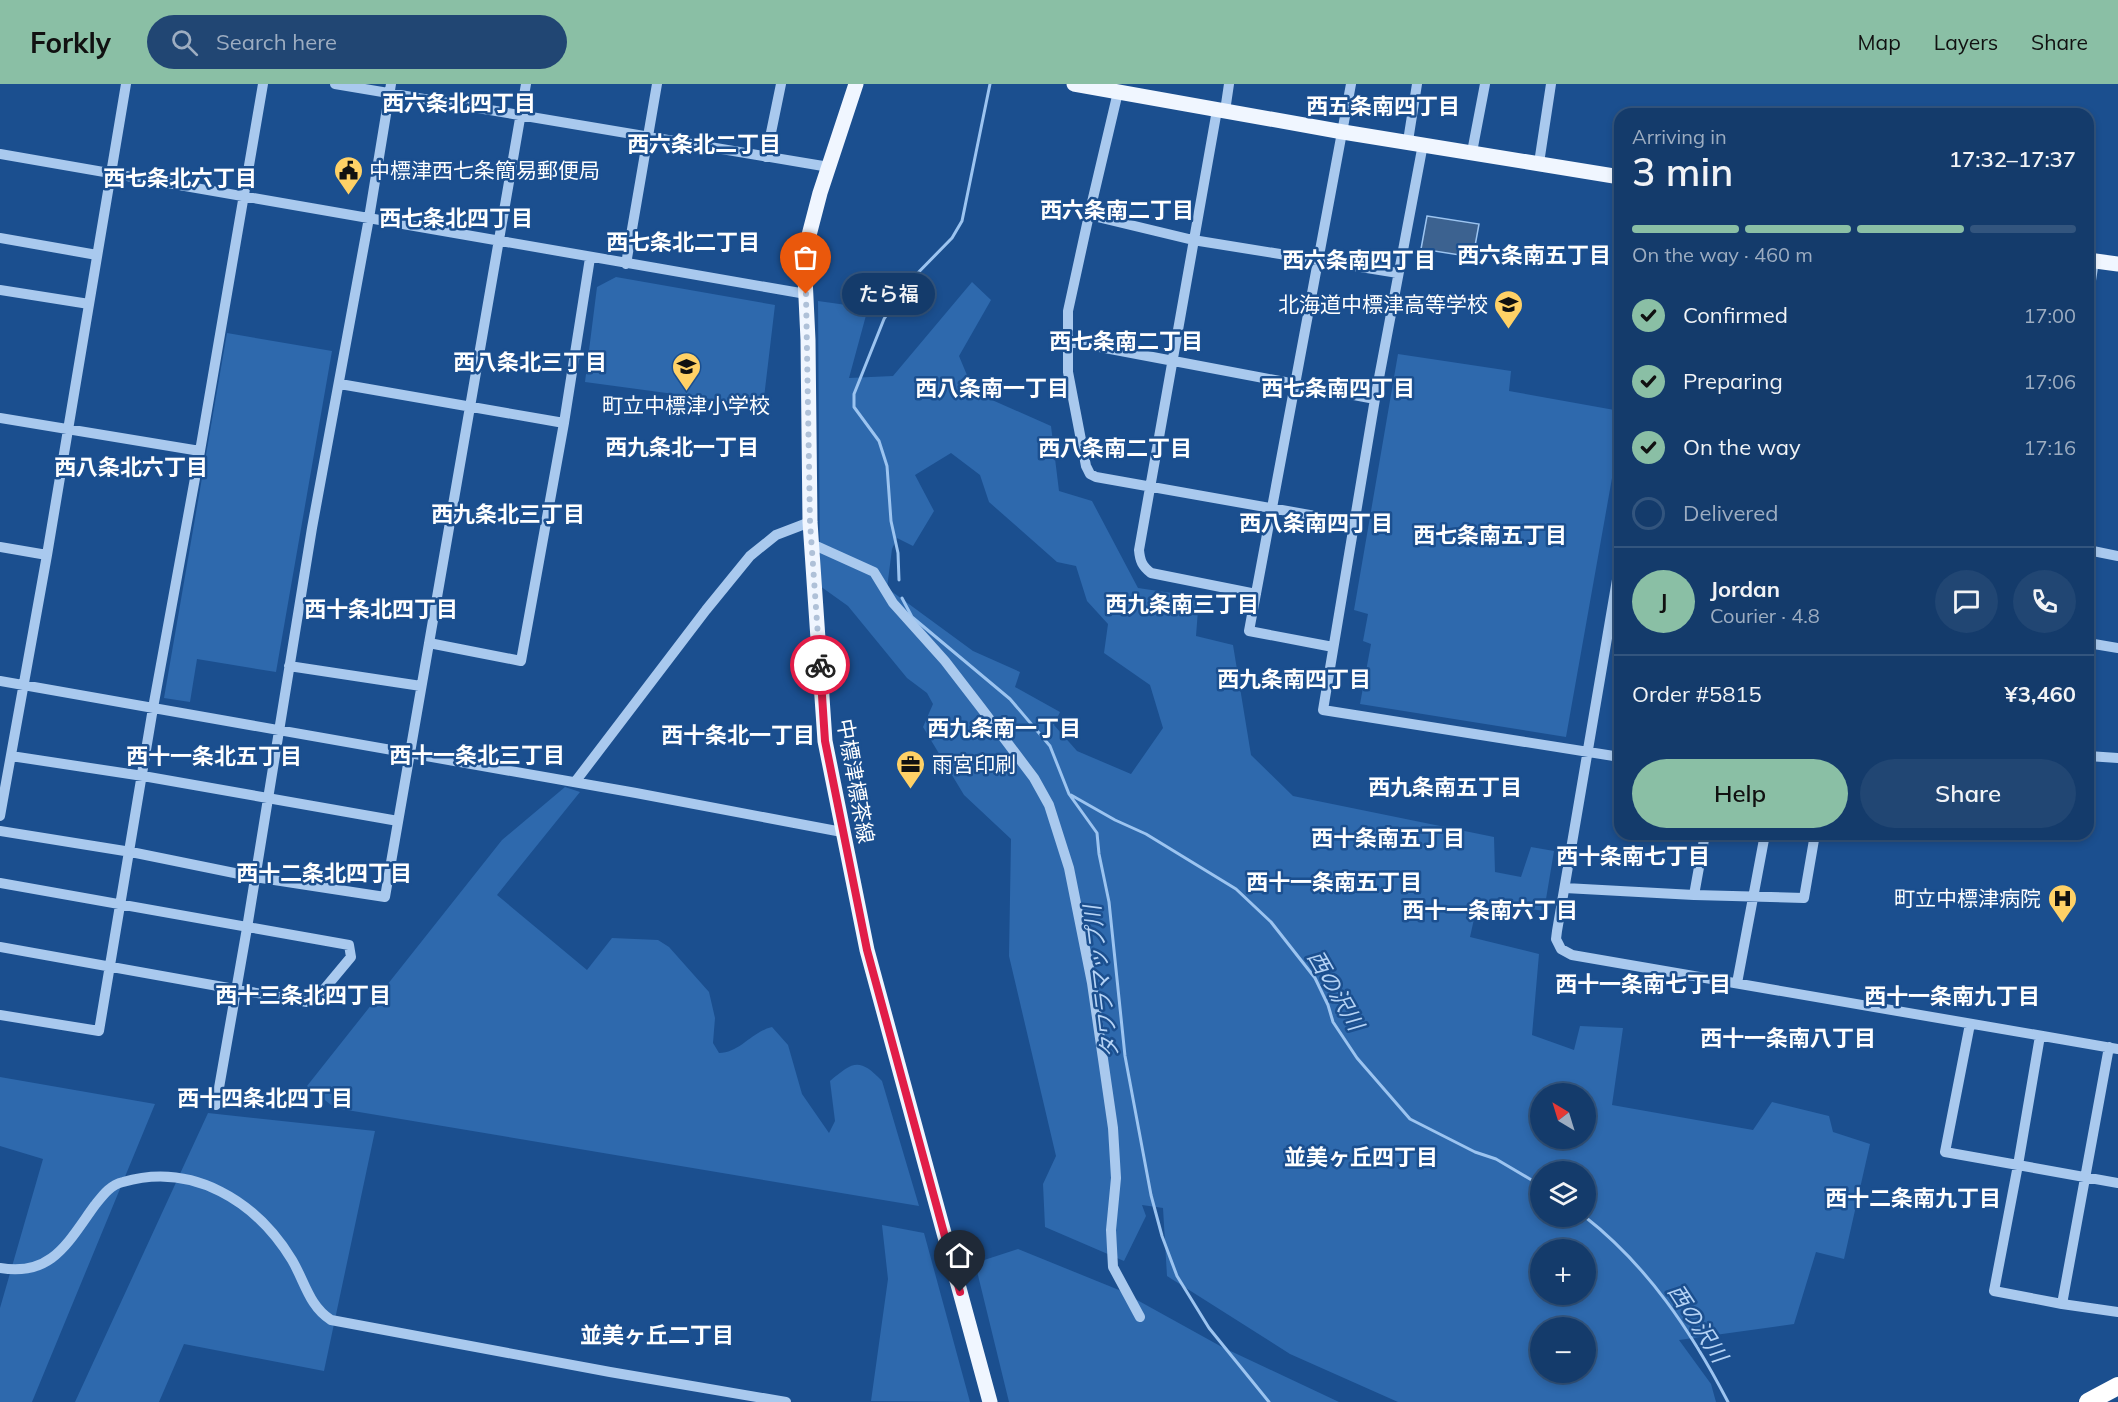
<!DOCTYPE html>
<html lang="en">
<head>
<meta charset="utf-8">
<style>
  body { margin:0; font-family:Mulish,"Noto Sans JP",sans-serif; background:#214673; color:#f1f3f6; height:100vh; display:flex; flex-direction:column; font-size:22px; white-space:nowrap }
  * { box-sizing:border-box; margin:0 }
  p { font-size:20px; color:#9dadc1 }
  .icon { flex:none; width:33px; height:33px; fill:none; stroke:currentColor; stroke-width:2; stroke-linecap:round; stroke-linejoin:round }
  .map { position:relative; flex:1; overflow:hidden }
  .side { position:absolute; left:1614px; top:24px; width:480px; height:732px; display:flex; flex-direction:column; background:#143b6b; border-radius:18px; box-shadow:0 3px 9px #0003,0 0 0 2px #33557e }
  .side>* { flex:none }
  .needle { width:39px; rotate:322deg }
  .fabs { position:absolute; left:1530px; top:999px; display:grid; gap:12px }
  .fabs a { display:grid; place-items:center; width:66px; height:66px; border-radius:50%; background:#143b6b; box-shadow:0 3px 9px #0003,0 0 0 2px #33557e; font-size:30px }
  .pin { position:absolute; display:grid; place-items:center; width:51px; height:51px; color:#fff; margin:-62px -26px; border-radius:50% 50% 50% 0; rotate:-45deg; box-shadow:0 0 6px #0007 }
  .pin .icon { rotate:45deg }
  .courier { position:absolute; display:grid; place-items:center; width:60px; height:60px; margin:-30px; border:4px solid #e11d48; border-radius:50%; background:#fff; color:#222; box-shadow:0 2px 8px #0007 }
  .bubble { position:absolute; height:42px; border-radius:21px; background:#143b6b; box-shadow:0 3px 9px #0003,0 0 0 2px #33557e; font-size:20px; font-weight:600; line-height:42px; text-align:center }
  .head em { font-style:normal; font-weight:600 }
  .head div { display:flex; flex-direction:column-reverse }
  .head { display:flex; align-items:center; justify-content:space-between; height:102px; padding:0 18px }
  h1 { font-size:39px; font-weight:600; line-height:45px }
  .bar { display:grid; grid-template-columns:repeat(4,1fr); gap:9px 6px; align-content:center; height:72px; padding:0 18px }
  .bar i { height:8px; border-radius:4px; background:#33557e }
  .bar .active { background:#8abfa5 }
  .bar p { grid-column:span 4 }
  .line { display:flex; align-items:center; gap:15px; padding:0 18px; border-top:2px solid #33557e }
  .line div { flex:1 }
  .round { display:grid; place-items:center; flex:none; width:63px; height:63px; border-radius:32px; background:#214673 }
  ol { padding:0 18px; list-style:none }
  li { display:flex; align-items:center; gap:18px; height:66px }
  li p { margin-inline-start:auto }
  li .icon { padding:6px; border-radius:50%; background:#8abfa5; color:#111; stroke-width:4 }
  li:last-child { color:#9dadc1 }
  li i { width:33px; height:33px; border:3px solid #33557e; border-radius:50% }
  .primary-button { display:flex; gap:12px; margin-top:auto; padding:12px 18px }
  .primary-button a { flex:1; height:69px; border-radius:36px; background:#8abfa5; color:#111; font-size:24px; font-weight:600; line-height:69px; text-align:center }
  .primary-button a+a { background:#214673; color:#f1f3f6 }
  header { display:flex; align-items:center; gap:36px; box-sizing:border-box; height:84px; padding:0 30px; background:#8abfa5; color:#111 }
  header strong { font-size:28px }
  nav { display:flex; gap:33px; margin-inline-start:auto; font-size:21px }
  .search { width:420px; height:54px; background:#214673; display:flex; align-items:center; gap:15px; box-sizing:border-box; padding:0 21px; border-radius:33px; color:#9dadc1; font-size:22px }
  .map>svg:first-child { display:block }
  .green { fill:#2e69ad; fill-rule:evenodd }
  .water { fill:#3c6290; stroke:#9cc4f0; stroke-width:1.5 }
  .lines { fill:none; stroke-linecap:round; stroke-linejoin:round }
  .stream { stroke:#9cc4f0; stroke-width:3 }
  .minor { stroke:#a9c9ee; stroke-width:10 }
  .major { stroke:#f0f6ff; stroke-width:15 }
  .highway { stroke:#fff; stroke-width:18 }
  .done { stroke:#afc1d8; stroke-width:6; stroke-dasharray:0 10.8 }
  .route { stroke:#e11d48; stroke-width:8 }
  .labels { text-anchor:middle; dominant-baseline:central; stroke-width:5; stroke-linejoin:round; paint-order:stroke }
  .poi-label { font-size:21px; fill:#fff; stroke:#1b4f8f; text-anchor:start }
  .street-label { font-size:21px; fill:#fff; stroke:#1b4f8f }
  .neighbourhood-label { font-size:22px; font-weight:bold; fill:#fff; stroke:#1b4f8f }
  .water-label { font-size:22px; font-style:italic; fill:#b5d3f5; stroke:#1b4f8f }
</style>
</head>
<body>
<header>
<strong>Forkly</strong>
<div class="search"><svg class="icon" aria-label="search" viewBox="0 0 24 24"><circle cx="10" cy="10" r="6"/><path d="M15 15l6 6"/></svg>Search here</div>
<nav><a>Map</a><a>Layers</a><a>Share</a></nav>
</header>
<div class="map">
<svg width="2118" height="1318" viewBox="0 0 2118 1318">
  <rect width="100%" height="100%" fill="#1b4f8f"/>
  <path class="green" d="M 616,193 L 775,221 L 763,322 L 585,298 L 597,203 Z
    M 972,198 L 991,216 L 959,272 L 974,308 L 1051,342 L 1059,407 L 1092,417 L 1138,504 L 1199,513 L 1196,552 L 1233,561 L 1251,671 L 1293,712 L 1494,753 L 1495,788 L 1521,793 L 1531,763 L 1554,767 L 1544,827 L 1478,817 L 1470,853 L 1539,870 L 1532,951 L 1574,966 L 1580,942 L 1623,944 L 1612,1021 L 1753,1046 L 1772,1018 L 1829,1032 L 1833,1048 L 1870,1060 L 1844,1175 L 1816,1168 L 1794,1240 L 1679,1256 L 1711,1300 L 1716,1318 L 1398,1318 L 1290,1270 L 1167,1192 L 1163,1124 L 1142,1121 L 1146,1132 L 1124,1177 L 1045,1143 L 1043,1100 L 1056,1072 L 1009,872 L 1011,755 L 964,711 L 923,643 L 933,620 L 927,609 L 907,594 L 848,522 L 820,502 L 818,217 L 868,224 L 849,294 L 893,292 ZM 951,369 L 980,391 L 989,418 L 1057,478 L 1076,482 L 1087,517 L 1108,540 L 1104,569 L 1150,601 L 1163,644 L 1131,690 L 1077,667 L 1054,641 L 1060,628 L 1015,603 L 1020,588 L 973,567 L 887,504 L 892,465 L 897,454 L 913,462 L 934,427 L 915,391 ZM 1540,1010 L 1586,1010 L 1586,1054 L 1540,1054 ZM 1540,1088 L 1586,1088 L 1586,1132 L 1540,1132 ZM 1540,1166 L 1586,1166 L 1586,1210 L 1540,1210 ZM 1540,1244 L 1586,1244 L 1586,1288 L 1540,1288 Z
    M 227,249 L 332,267 L 276,588 L 197,575 L 190,618 L 164,614 Z
    M 1398,270 L 1511,287 L 1509,307 L 1620,327 L 1620,349 L 1566,653 L 1360,620 L 1371,560 L 1363,557 L 1368,530 L 1354,526 Z
    M 565,703 L 580,708 L 497,811 L 587,886 L 612,854 L 658,856 L 669,863 L 709,908 L 715,934 L 713,959 L 719,969 C 740,969 751,948 772,943 L 788,961 L 802,1010 L 829,1049 L 835,1037 L 830,997 C 853,978 859,973 882,997 L 919,1122 L 335,1024 L 307,1002 L 502,756 Z
    M 0,993 L 155,1020 L 32,1318 L 0,1318 L 0,1224 L 43,1075 L 0,1062 Z
    M 208,1029 L 375,1047 L 324,1287 L 184,1260 L 159,1318 L 75,1318 Z
    M 882,1141 L 924,1149 L 970,1318 L 871,1317 L 888,1195 Z
    M 1018,1165 L 1119,1206 L 1222,1263 L 1339,1318 L 1009,1318 L 975,1179 Z"/>
  <path class="water" d="M 1427,132 L 1479,140 L 1473,173 L 1421,165 Z"/>
  <g class="lines">
    <path class="stream" d="M 899,496 L 898,469 L 891,437 L 887,382 L 879,357 L 854,323 L 854,310 L 884,235 L 907,200 L 952,154 L 962,137 L 990,0
      M 902,514 L 912,533 L 1010,615 L 1050,662 L 1069,710 L 1097,749 L 1099,770 L 1109,818 L 1125,972 L 1151,1111 L 1162,1152 L 1177,1192 L 1209,1244 L 1269,1318
      M 1071,711 L 1115,736 L 1146,750 L 1236,805 L 1271,838 L 1315,894 L 1328,921 L 1333,938 L 1357,974 L 1410,1035 L 1475,1068 L 1496,1075 L 1540,1101
      M 1584,1132 C 1648,1182 1691,1247 1728,1318"/>
    <path class="minor" d="M 335,0 L 829,83
      M 1118,8 L 1089,131 L 1068,227 L 1068,288 L 1086,382 L 1090,390 L 1096,393 L 1355,439
      M 1217,26 L 1139,466 C 1140,477 1142,482 1151,489 L 1256,510
      M 1225,27 L 1229,0
      M 1408,57 L 1417,0
      M 1423,60 L 1375,315 L 1323,626 L 1620,673
      M 1472,68 L 1485,0
      M 0,70 L 806,210
      M 766,73 L 781,0
      M 1539,79 L 1551,0
      M 1089,131 L 1193,156 L 1398,189
      M 0,154 L 97,171
      M 626,180 L 657,0
      M 0,206 L 89,220
      M 2088,216 L 2094,177
      M 1068,257 L 1375,315
      M 340,300 L 564,339
      M 0,334 L 200,367 L 263,0
      M 812,460 L 874,488 L 893,519 L 945,577 L 982,625 L 1034,694 L 1049,721 L 1069,784 L 1092,899 L 1113,1044 L 1116,1094 L 1111,1146 L 1113,1183 L 1140,1233
      M 0,463 L 47,471
      M 2088,466 L 2118,472
      M 1620,478 L 1557,847 L 1556,855 L 1561,865 L 1572,871 L 2118,965
      M 429,559 L 521,577 L 564,339 L 590,174
      M 2088,559 L 2118,564
      M 1333,563 L 1249,547 L 1351,0
      M 289,582 L 421,602
      M 0,597 L 636,709 L 842,748
      M 11,672 L 143,692 L 398,737
      M 2088,672 L 2118,674
      M 575,698 L 706,526 L 750,472 L 776,451 L 810,438
      M 0,732 L 47,471 L 126,0
      M 0,747 L 131,768 L 254,793 L 385,813 L 526,0
      M 0,799 L 349,861 L 351,873 L 316,915 L 307,918 L 0,863
      M 1565,804 L 1694,811 L 1804,814 L 1815,750
      M 1694,811 L 1705,750
      M 1737,899 L 1765,750
      M 0,931 L 99,947 L 153,624 L 200,367
      M 1970,940 L 1945,1068 L 2118,1099
      M 2040,952 L 2018,1081 L 1994,1207 L 2062,1220
      M 2109,963 L 2062,1220 L 2118,1228
      M 216,1021 L 247,844 L 312,444 L 369,134 L 391,0
      M 0,1184 C 52,1193 68,1158 95,1121 C 103,1111 110,1101 123,1098 C 193,1078 256,1117 292,1176 C 305,1198 309,1222 331,1236 L 610,1288 L 786,1318"/>
    <path class="major" d="M 856,0 L 820,109 L 808,155 L 805,193 L 808,256 L 810,438 L 825,657 L 867,866 L 990,1318
      M 1074,0 L 1343,48 L 1620,93
      M 2088,176 L 2118,180"/>
    <path class="highway" d="M 2088,1318 L 2118,1302"/>
  </g>
  <g class="lines">
    <path class="done" d="M 806,210 L 810,438 L 820,581"/>
    <path class="route" d="M 820,581 L 825,657 L 867,866 L 960,1208"/>
  </g>
  <defs>
    <symbol id="civic-pin" viewBox="-11 -11 22 30"><path d="M0 17L-7.5 6A9.5 9.5 0 1 1 7.5 6Z" fill="#ffd166" stroke="#1b4f8f"/><path d="M-.6-6.5H3V-4.5H.6V-3L4-1V1h2V6H-6V1h2V-1L-.6-3ZM-1.2 2.5V6h2.4V2.5Z" fill="#111"/></symbol>
    <symbol id="school-pin" viewBox="-11 -11 22 30"><path d="M0 17L-7.5 6A9.5 9.5 0 1 1 7.5 6Z" fill="#ffd166" stroke="#1b4f8f"/><path d="M0-5L7-2L0 1L-7-2ZM-4 1L0 2.5L4 1V4Q0 6-4 4Z" fill="#111"/></symbol>
    <symbol id="office-pin" viewBox="-11 -11 22 30"><path d="M0 17L-7.5 6A9.5 9.5 0 1 1 7.5 6Z" fill="#ffd166" stroke="#1b4f8f"/><path d="M-6-3h4V-5.5h4V-3h4V5H-6ZM-1-4.5V-3h2v-1.5ZM-6 0V1H6V0Z" fill="#111"/></symbol>
    <symbol id="hospital-pin" viewBox="-11 -11 22 30"><path d="M0 17L-7.5 6A9.5 9.5 0 1 1 7.5 6Z" fill="#ffd166" stroke="#1b4f8f"/><path d="M-5-5h3v3.5h4V-5h3V5h-3V1.5h-4V5h-3Z" fill="#111"/></symbol>
  </defs>
  <g fill-rule="evenodd">
    <use href="#civic-pin" x="332" y="70" width="33" height="45"/>
    <use href="#school-pin" x="1492" y="204" width="33" height="45"/>
    <use href="#school-pin" x="670" y="266" width="33" height="45"/>
    <use href="#office-pin" x="894" y="664" width="33" height="45"/>
    <use href="#hospital-pin" x="2046" y="798" width="33" height="45"/>
  </g>
  <g class="labels">
    <g class="poi-label">
      <text x="369" y="86">中標津西七条簡易郵便局</text>
      <text x="1488" y="220" text-anchor="end">北海道中標津高等学校</text>
      <text x="686" y="321" text-anchor="middle">町立中標津小学校</text>
      <text x="932" y="680">雨宮印刷</text>
      <text x="2041" y="814" text-anchor="end">町立中標津病院</text>
    </g>
    <g class="street-label">
      <text transform="translate(856 697) rotate(80)">中標津標茶線</text>
    </g>
    <g class="neighbourhood-label">
      <text x="459" y="19">西六条北四丁目</text>
      <text x="1383" y="22">西五条南四丁目</text>
      <text x="704" y="60">西六条北二丁目</text>
      <text x="180" y="94">西七条北六丁目</text>
      <text x="1117" y="126">西六条南二丁目</text>
      <text x="456" y="134">西七条北四丁目</text>
      <text x="683" y="158">西七条北二丁目</text>
      <text x="1534" y="171">西六条南五丁目</text>
      <text x="1359" y="176">西六条南四丁目</text>
      <text x="1126" y="257">西七条南二丁目</text>
      <text x="530" y="278">西八条北三丁目</text>
      <text x="992" y="304">西八条南一丁目</text>
      <text x="1338" y="304">西七条南四丁目</text>
      <text x="682" y="363">西九条北一丁目</text>
      <text x="1115" y="364">西八条南二丁目</text>
      <text x="131" y="383">西八条北六丁目</text>
      <text x="508" y="430">西九条北三丁目</text>
      <text x="1316" y="439">西八条南四丁目</text>
      <text x="1490" y="451">西七条南五丁目</text>
      <text x="1182" y="520">西九条南三丁目</text>
      <text x="381" y="525">西十条北四丁目</text>
      <text x="1294" y="595">西九条南四丁目</text>
      <text x="1004" y="644">西九条南一丁目</text>
      <text x="738" y="651">西十条北一丁目</text>
      <text x="477" y="671">西十一条北三丁目</text>
      <text x="214" y="672">西十一条北五丁目</text>
      <text x="1445" y="703">西九条南五丁目</text>
      <text x="1388" y="754">西十条南五丁目</text>
      <text x="1633" y="772">西十条南七丁目</text>
      <text x="324" y="789">西十二条北四丁目</text>
      <text x="1334" y="798">西十一条南五丁目</text>
      <text x="1490" y="826">西十一条南六丁目</text>
      <text x="1643" y="900">西十一条南七丁目</text>
      <text x="303" y="911">西十三条北四丁目</text>
      <text x="1952" y="912">西十一条南九丁目</text>
      <text x="1788" y="954">西十一条南八丁目</text>
      <text x="265" y="1014">西十四条北四丁目</text>
      <text x="1361" y="1073">並美ヶ丘四丁目</text>
      <text x="1913" y="1114">西十二条南九丁目</text>
      <text x="657" y="1251">並美ヶ丘二丁目</text>
    </g>
    <g class="water-label">
      <text transform="translate(1101 898) rotate(-97)">タワラマップ川</text>
      <text transform="translate(1336 906) rotate(60)">西の沢川</text>
      <text transform="translate(1698 1239) rotate(57)">西の沢川</text>
    </g>
  </g>
</svg>
<div class="fabs">
<a><svg class="needle" viewBox="-14 -14 28 28"><path d="M0-13l5 13h-10z" fill="#e53935"/><path d="M0 13l5-13h-10z" fill="#9dadc1"/></svg></a>
<a><svg class="icon" aria-label="layers" viewBox="0 0 24 24"><path d="M12 4l9 5-9 5-9-5zM3 14l9 5 9-5"/></svg></a>
<a>+</a>
<a>−</a>
</div>
<div class="pin" style="left:806px;top:210px;background:#ea580c"><svg class="icon" aria-label="bag" viewBox="0 0 24 24"><path d="M5 8h14l-1 12H6zM9 8a3 3 0 0 1 6 0"/></svg></div>
<div class="pin" style="left:960px;top:1208px;background:#1f2937"><svg class="icon" aria-label="home" viewBox="0 0 24 24"><path d="M3 11l9-7 9 7M6 9v11h12V9"/></svg></div>
<div class="courier" style="left:820px;top:581px"><svg class="icon" aria-label="bike" viewBox="0 0 24 24"><circle cx="6" cy="16" r="4"/><circle cx="18" cy="16" r="4"/><path d="M6 16l4-8h5l3 8M10 8l3 8H6M13 5h3"/></svg></div>
<div class="bubble" style="left:842px;top:189px;width:93px">たら福</div>
<section class="side">
<div class="head"><div><h1>3 min</h1><p>Arriving in</p></div><em>17:32–17:37</em></div>
<div class="bar"><i class="active"></i><i class="active"></i><i class="active"></i><i></i><p>On the way · 460 m</p></div>
<ol>
<li><svg class="icon" aria-label="check" viewBox="0 0 24 24"><path d="M5 12l5 5 9-10"/></svg>Confirmed<p>17:00</p></li>
<li><svg class="icon" aria-label="check" viewBox="0 0 24 24"><path d="M5 12l5 5 9-10"/></svg>Preparing<p>17:06</p></li>
<li><svg class="icon" aria-label="check" viewBox="0 0 24 24"><path d="M5 12l5 5 9-10"/></svg>On the way<p>17:16</p></li>
<li><i></i>Delivered</li>
</ol>
<div class="line" style="height:108px"><b class="round" style="background:#8abfa5;color:#111">J</b><div><b>Jordan</b><p>Courier · 4.8</p></div><a class="round"><svg class="icon" aria-label="chat" viewBox="0 0 24 24"><path d="M4 5h16v11H9l-5 4z"/></svg></a><a class="round"><svg class="icon" aria-label="phone" viewBox="0 0 24 24"><path d="M5 4h4l2 5-3 2q2 4 5 5l2-3 5 2v4C11 20 4 13 5 4z"/></svg></a></div>
<div class="line" style="height:78px"><div>Order #5815</div><b>¥3,460</b></div>
<div class="primary-button"><a>Help</a><a>Share</a></div>
</section>
</div>
</body>
</html>
